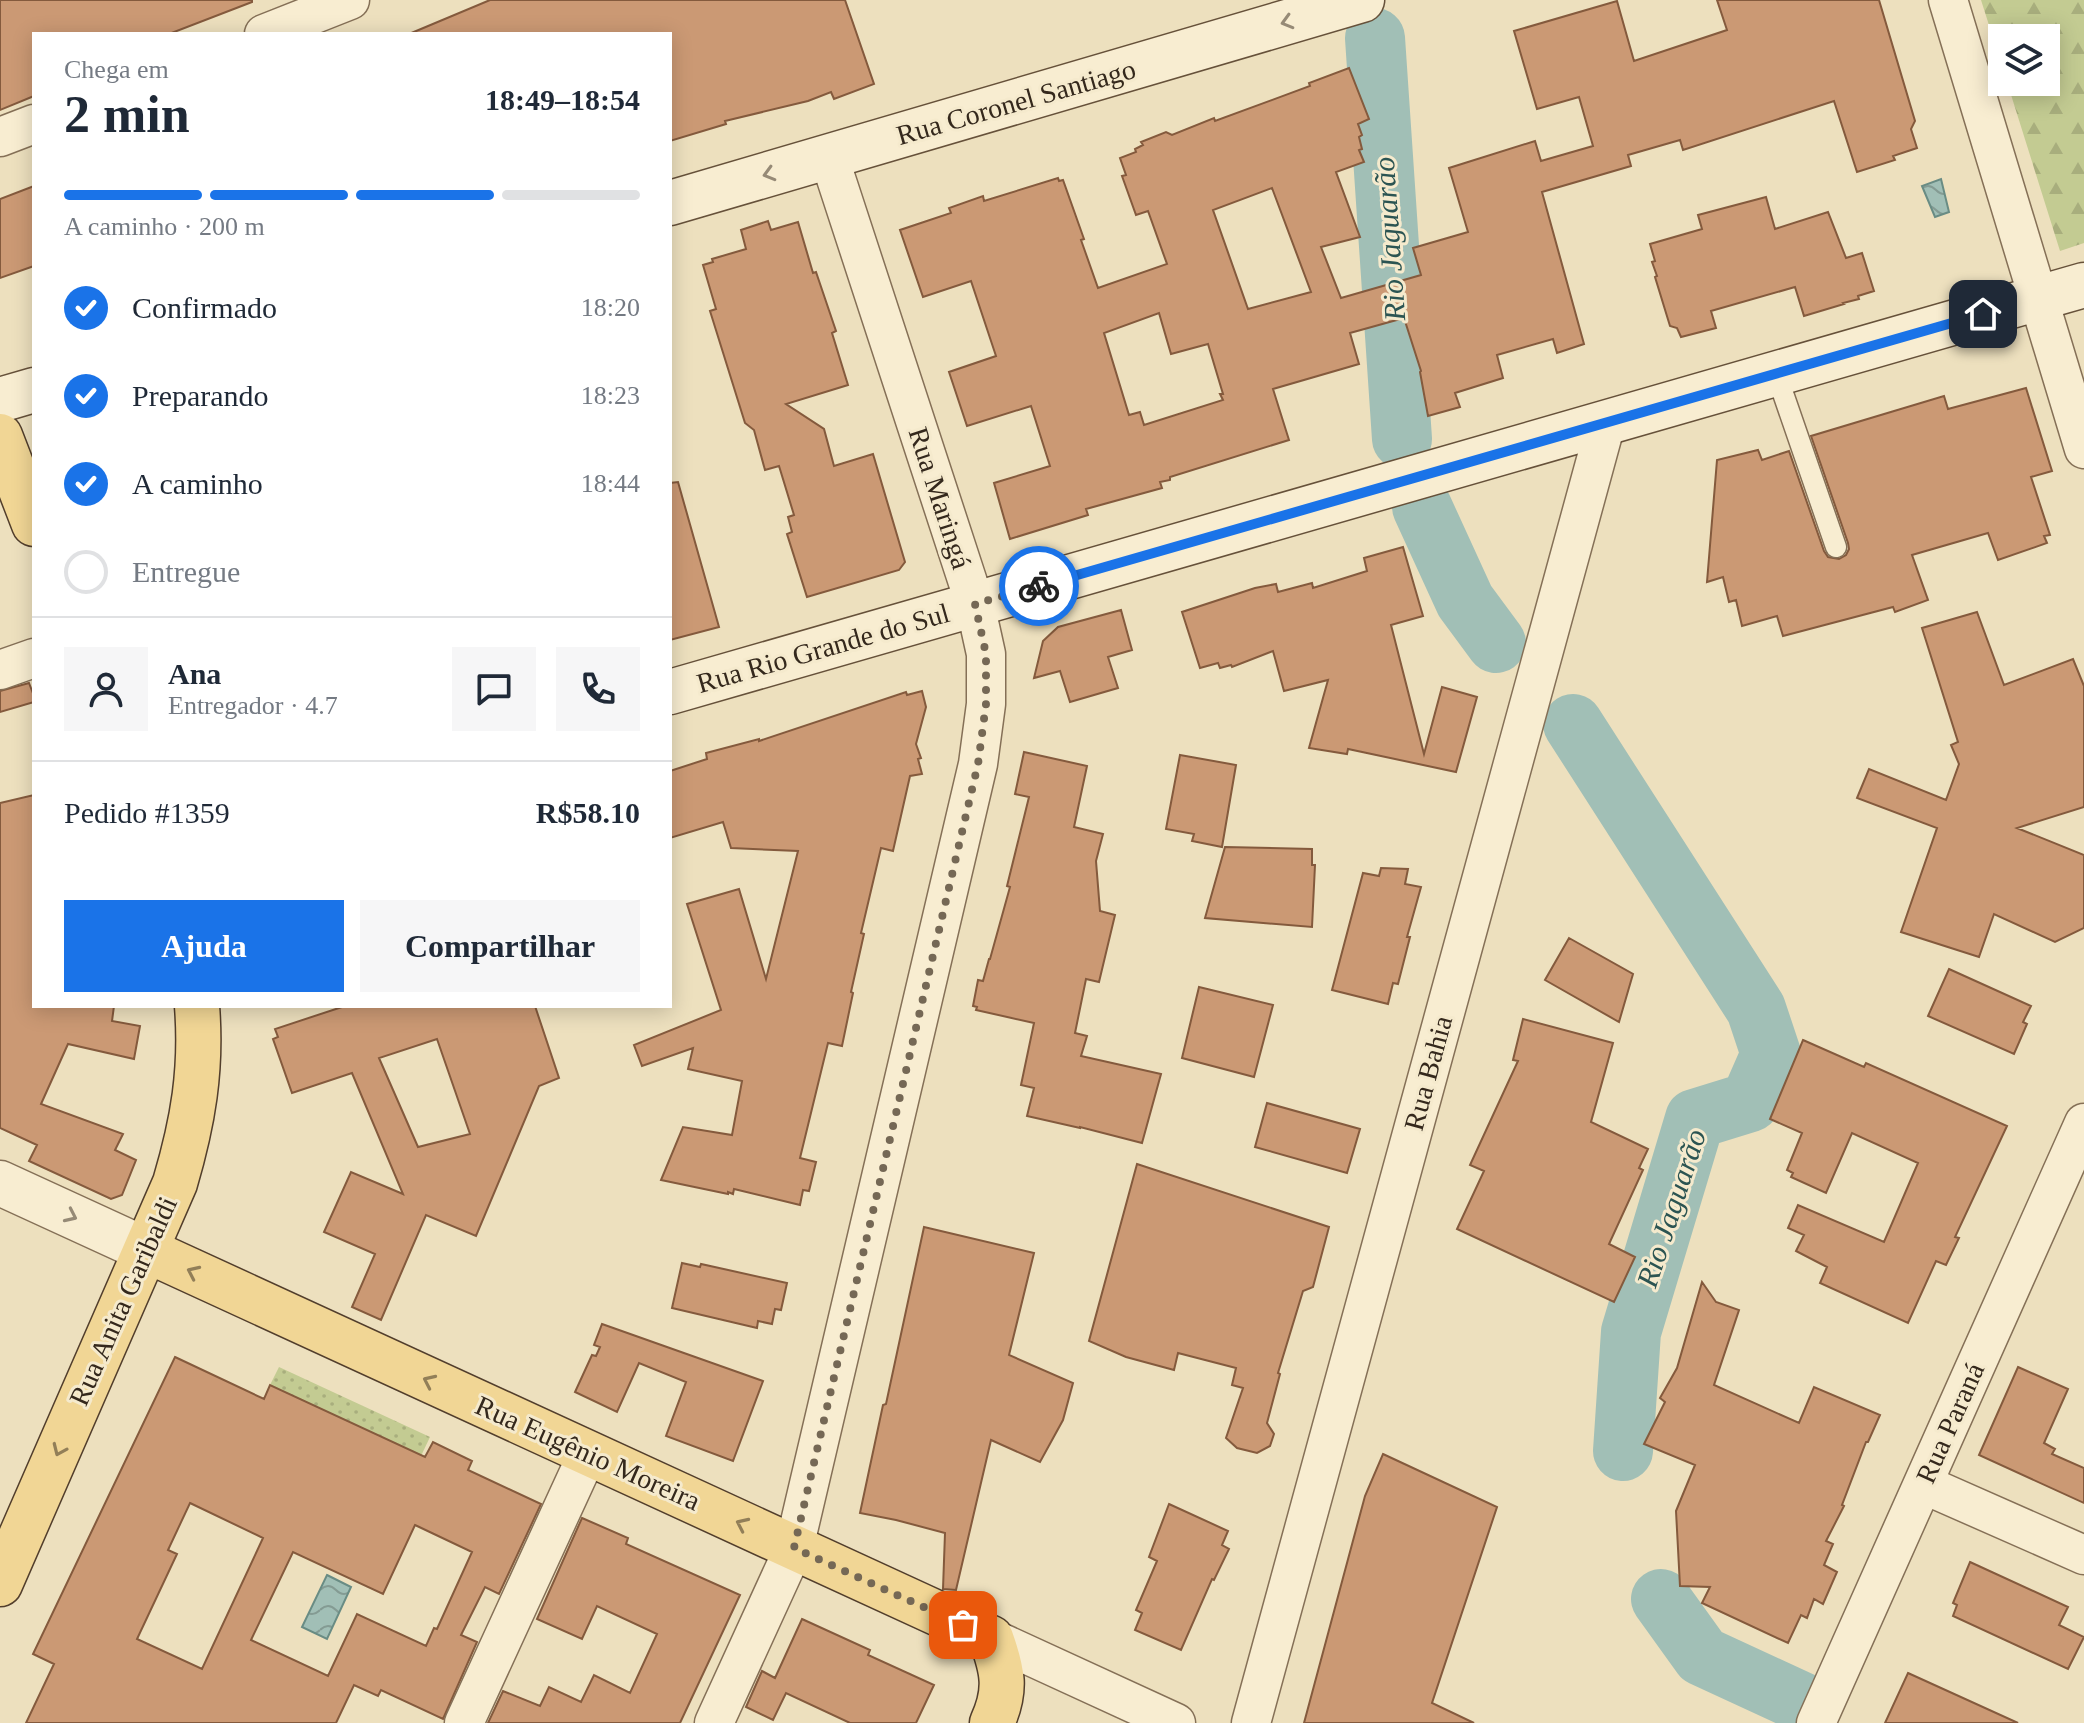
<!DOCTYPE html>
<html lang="pt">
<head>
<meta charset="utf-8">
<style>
  body { margin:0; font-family:Georgia,serif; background:#f6f6f7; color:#1f2937; height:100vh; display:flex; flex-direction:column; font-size:30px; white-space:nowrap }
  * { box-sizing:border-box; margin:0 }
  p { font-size:26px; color:#747a83 }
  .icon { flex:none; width:44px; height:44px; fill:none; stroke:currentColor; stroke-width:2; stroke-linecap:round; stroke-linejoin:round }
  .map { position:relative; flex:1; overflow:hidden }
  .drawer { position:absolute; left:32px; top:32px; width:640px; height:976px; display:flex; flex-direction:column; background:#fff; border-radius:0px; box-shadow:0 4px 20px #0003 }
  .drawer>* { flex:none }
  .tools { position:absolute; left:1988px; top:24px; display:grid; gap:16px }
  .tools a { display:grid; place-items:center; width:72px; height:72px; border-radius:0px; background:#fff; box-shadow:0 4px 20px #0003; font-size:40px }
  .pin { position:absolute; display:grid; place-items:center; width:68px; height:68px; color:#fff; margin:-34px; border-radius:16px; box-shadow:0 4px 12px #0006 }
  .courier { position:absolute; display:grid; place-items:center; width:80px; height:80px; margin:-40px; border:6px solid #1a73e8; border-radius:50%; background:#fff; color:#222; box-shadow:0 2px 10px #0007 }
  .headline em { font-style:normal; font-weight:800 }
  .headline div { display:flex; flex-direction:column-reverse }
  .headline { display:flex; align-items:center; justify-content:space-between; height:136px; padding:0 32px }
  h1 { font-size:52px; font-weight:800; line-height:60px }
  .bar { display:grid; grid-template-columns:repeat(4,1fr); gap:12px 8px; align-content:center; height:96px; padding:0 32px }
  .bar i { height:10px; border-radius:6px; background:#e0e1e3 }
  .bar .selected { background:#1a73e8 }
  .bar p { grid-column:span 4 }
  .line { display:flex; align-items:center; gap:20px; padding:0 32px; border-top:2px solid #e0e1e3 }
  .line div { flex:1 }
  .round { display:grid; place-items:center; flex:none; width:84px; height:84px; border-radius:0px; background:#f6f6f7 }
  ol { padding:0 32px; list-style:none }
  li { display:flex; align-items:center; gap:24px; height:88px }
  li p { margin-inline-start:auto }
  li .icon { padding:8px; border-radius:50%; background:#1a73e8; color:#fff; stroke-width:4 }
  li:last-child { color:#747a83 }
  li i { width:44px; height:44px; border:4px solid #e0e1e3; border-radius:50% }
  .cta { display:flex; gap:16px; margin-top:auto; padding:16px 32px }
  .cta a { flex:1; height:92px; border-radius:0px; background:#1a73e8; color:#fff; font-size:32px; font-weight:800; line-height:92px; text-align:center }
  .cta a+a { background:#f6f6f7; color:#1f2937 }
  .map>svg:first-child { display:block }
  .forest { fill:url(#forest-firs) }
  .garden { fill:url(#garden-dots) }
  .water { fill:url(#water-waves); stroke:#698c84; stroke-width:2 }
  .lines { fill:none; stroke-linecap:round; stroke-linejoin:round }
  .river { stroke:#a1bfb6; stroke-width:60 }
  .building { fill:#cb9974; stroke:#845a3d; stroke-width:2; fill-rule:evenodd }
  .service-casing { stroke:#857057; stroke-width:23 }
  .minor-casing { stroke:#857057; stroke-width:41 }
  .tertiary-casing { stroke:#857057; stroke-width:47 }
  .secondary-casing { stroke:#66513a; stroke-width:47 }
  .primary-casing { stroke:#523e2c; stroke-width:47 }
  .service { stroke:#f8edd1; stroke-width:20 }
  .minor { stroke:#f8edd1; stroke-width:38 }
  .tertiary { stroke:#f8edd1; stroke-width:44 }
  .secondary { stroke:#f8edd1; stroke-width:44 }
  .primary { stroke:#f1d695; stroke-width:44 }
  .oneway { stroke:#968a76 }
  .oneway2 { stroke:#927f58 }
  .done { stroke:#756855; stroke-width:8; stroke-dasharray:0 14.4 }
  .route { stroke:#1a73e8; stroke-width:10 }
  .labels { text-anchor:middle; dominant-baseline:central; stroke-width:6; stroke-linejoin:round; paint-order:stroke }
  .street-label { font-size:28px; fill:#34281c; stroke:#f5eacd }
  .water-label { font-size:30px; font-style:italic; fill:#2b5452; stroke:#f5eacd }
</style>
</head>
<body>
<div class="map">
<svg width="2084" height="1723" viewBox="0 0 2084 1723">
  <defs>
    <pattern id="forest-firs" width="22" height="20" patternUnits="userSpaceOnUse" patternTransform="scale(2)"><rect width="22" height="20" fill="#c3cb92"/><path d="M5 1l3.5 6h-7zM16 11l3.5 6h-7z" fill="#a8ae7d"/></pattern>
    <pattern id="garden-dots" width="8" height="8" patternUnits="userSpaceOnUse" patternTransform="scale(2)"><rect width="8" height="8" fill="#c3cb92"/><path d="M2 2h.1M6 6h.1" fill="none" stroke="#a8ae7d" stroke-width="1.8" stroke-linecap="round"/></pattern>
    <pattern id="water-waves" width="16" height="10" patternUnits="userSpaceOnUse" patternTransform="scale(2)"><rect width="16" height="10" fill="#a1bfb6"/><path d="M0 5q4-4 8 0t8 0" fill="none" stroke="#849b93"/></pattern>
  </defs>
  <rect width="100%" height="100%" fill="#ede0be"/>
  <path class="forest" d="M 1981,0 L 2084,0 L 2084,243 L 2060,251 L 2007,82 L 2046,82 L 2046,38 L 2002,38 L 2002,66 Z"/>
  <path class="garden" d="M 279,1367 L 430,1437 L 421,1456 L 270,1385 Z"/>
  <path class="water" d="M 1941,179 L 1949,212 L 1935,217 L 1922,186 Z
    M 327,1575 L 351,1587 L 327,1639 L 302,1627 Z"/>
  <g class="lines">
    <path class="river" d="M 1375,38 L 1402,439
      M 1422,507 L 1465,601 L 1496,643
      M 1573,724 L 1756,1009 L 1771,1054 L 1750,1102 L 1695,1119 L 1631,1332 L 1623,1451
      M 1661,1599 L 1702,1656 L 1806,1704"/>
  </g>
  <path class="building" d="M 0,0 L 252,0 L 252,2 L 169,34 L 34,34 L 34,96 L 0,110 Z
    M 490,0 L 845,0 L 874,84 L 834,99 L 831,92 L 808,101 L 725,121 L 726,124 L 670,141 L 670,34 L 409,34 Z
    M 1717,0 L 1879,0 L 1915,121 L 1911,129 L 1917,148 L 1893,156 L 1895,160 L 1857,172 L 1834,101 L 1683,150 L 1680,140 L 1628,155 L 1631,166 L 1542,192 L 1584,344 L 1557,353 L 1553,339 L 1497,355 L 1503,378 L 1455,393 L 1460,407 L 1428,416 L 1420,372 L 1421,371 L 1404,318 L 1350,333 L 1359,364 L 1273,389 L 1289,440 L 1170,477 L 1170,480 L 1160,482 L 1162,488 L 1086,509 L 1088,515 L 1010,539 L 994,483 L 1050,466 L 1031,406 L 967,426 L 949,372 L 996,356 L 971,281 L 923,297 L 900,230 L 951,213 L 949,208 L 983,196 L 984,201 L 1058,178 L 1059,181 L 1063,180 L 1084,239 L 1081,240 L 1098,288 L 1167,264 L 1148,211 L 1136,215 L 1122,176 L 1126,175 L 1120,158 L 1136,152 L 1135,149 L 1143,145 L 1141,142 L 1166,132 L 1172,135 L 1214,118 L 1215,121 L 1310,86 L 1309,83 L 1349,68 L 1369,119 L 1358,124 L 1362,135 L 1359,137 L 1362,149 L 1359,150 L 1364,162 L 1336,172 L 1360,237 L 1321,247 L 1341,298 L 1421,275 L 1413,248 L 1468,232 L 1449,168 L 1535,141 L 1541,161 L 1593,146 L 1579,97 L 1537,109 L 1514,31 L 1617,1 L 1634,61 L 1727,30 ZM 1272,188 L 1311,292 L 1248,309 L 1213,210 ZM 1159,313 L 1171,354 L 1208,344 L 1223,394 L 1220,394 L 1223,400 L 1144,425 L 1140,412 L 1129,415 L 1104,333 Z
    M 34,186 L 34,266 L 0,278 L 0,199 Z
    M 1766,197 L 1775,229 L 1828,212 L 1846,258 L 1862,253 L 1874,291 L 1858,296 L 1859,299 L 1843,303 L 1844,304 L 1804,316 L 1795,287 L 1711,311 L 1716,328 L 1681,337 L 1677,328 L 1670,326 L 1655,277 L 1657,276 L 1652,262 L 1655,261 L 1650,244 L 1702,229 L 1698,215 Z
    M 768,221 L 771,230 L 798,222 L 813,273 L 816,272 L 836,331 L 832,333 L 848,385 L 786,404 L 824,429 L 834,466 L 873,454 L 905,562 L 899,570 L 807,597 L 787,534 L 792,532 L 788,517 L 794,515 L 779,466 L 765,470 L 754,430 L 745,423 L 710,311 L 716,309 L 703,265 L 713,262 L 712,259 L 746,249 L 741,230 Z
    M 2026,388 L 2052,471 L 2031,477 L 2050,535 L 2044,536 L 2047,543 L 1998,560 L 1988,533 L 1912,555 L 1928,600 L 1895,612 L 1893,607 L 1783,636 L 1777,616 L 1742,626 L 1736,600 L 1729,602 L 1723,577 L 1707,582 L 1717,460 L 1758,450 L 1762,460 L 1789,451 L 1824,551 L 1828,557 L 1839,559 L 1846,555 L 1849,549 L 1848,543 L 1811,436 L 1944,396 L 1948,409 Z
    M 678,482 L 719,627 L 670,640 L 670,483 Z
    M 1403,547 L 1423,616 L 1391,625 L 1424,754 L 1442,687 L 1477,697 L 1456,772 L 1348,749 L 1347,754 L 1309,748 L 1328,680 L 1284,691 L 1273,651 L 1232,667 L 1231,665 L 1220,668 L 1218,663 L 1200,668 L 1182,612 L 1255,588 L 1276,584 L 1278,592 L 1312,583 L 1313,588 L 1367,571 L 1364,558 Z
    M 1121,610 L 1132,650 L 1108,657 L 1118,688 L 1070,702 L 1060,671 L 1034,678 L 1043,641 L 1058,627 Z
    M 1977,612 L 2004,685 L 2073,659 L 2084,686 L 2084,807 L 2017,828 L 2084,855 L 2084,928 L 2055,942 L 1994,914 L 1979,957 L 1901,932 L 1937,828 L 1857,798 L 1869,769 L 1946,800 L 1959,764 L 1951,745 L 1958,742 L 1922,628 Z
    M 29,683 L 34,696 L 34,702 L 0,712 L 0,691 Z
    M 922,691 L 926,707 L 916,744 L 921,758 L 918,759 L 922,774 L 910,776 L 893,851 L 881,848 L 861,933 L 864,934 L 851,992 L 853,993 L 842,1046 L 828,1043 L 800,1158 L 816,1162 L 809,1191 L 803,1190 L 800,1205 L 734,1189 L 733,1194 L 728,1192 L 728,1194 L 661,1180 L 683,1127 L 732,1135 L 742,1081 L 688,1069 L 693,1048 L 642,1066 L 634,1045 L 721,1010 L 687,904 L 739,889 L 766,979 L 798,851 L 731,848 L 723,822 L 670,838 L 670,771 L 707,759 L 706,753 L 759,739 L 759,741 L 906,692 L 907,695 Z
    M 1024,752 L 1087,766 L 1074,827 L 1103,834 L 1096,861 L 1100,911 L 1115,915 L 1099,982 L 1086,979 L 1075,1033 L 1087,1036 L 1081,1056 L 1161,1074 L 1142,1143 L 1080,1127 L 1080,1128 L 1027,1116 L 1034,1088 L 1021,1085 L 1034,1023 L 976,1010 L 977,1007 L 973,1006 L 978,980 L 983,981 L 989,959 L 990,959 L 1010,887 L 1007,886 L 1029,797 L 1015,794 Z
    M 1180,755 L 1236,765 L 1222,847 L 1192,841 L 1194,834 L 1166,829 Z
    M 34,795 L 34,1006 L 114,1006 L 112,1021 L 140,1026 L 134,1059 L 68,1044 L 41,1104 L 123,1134 L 115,1150 L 136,1160 L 122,1195 L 111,1199 L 29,1161 L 37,1145 L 0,1128 L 0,803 Z
    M 1225,847 L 1312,849 L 1312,865 L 1315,865 L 1312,927 L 1205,918 Z
    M 1381,868 L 1408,869 L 1405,884 L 1421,887 L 1407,937 L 1410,937 L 1398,984 L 1393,983 L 1388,1004 L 1332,990 L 1363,873 L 1379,876 Z
    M 1569,938 L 1633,974 L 1619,1022 L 1545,980 Z
    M 1949,969 L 2031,1006 L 2023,1022 L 2027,1024 L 2014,1054 L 1928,1016 Z
    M 1199,987 L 1273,1005 L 1254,1077 L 1182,1058 Z
    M 345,1006 L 535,1006 L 559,1078 L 539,1086 L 476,1236 L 426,1215 L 381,1320 L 352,1307 L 375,1254 L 324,1232 L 351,1172 L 403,1194 L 352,1073 L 292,1093 L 273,1039 L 278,1037 L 275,1029 ZM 437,1039 L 470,1134 L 418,1147 L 379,1058 Z
    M 1523,1019 L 1613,1043 L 1591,1122 L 1648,1149 L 1639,1168 L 1643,1170 L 1609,1244 L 1635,1257 L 1614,1302 L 1457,1229 L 1484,1171 L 1470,1165 L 1518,1061 L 1513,1060 Z
    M 1803,1040 L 1864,1067 L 1866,1063 L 2007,1126 L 1955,1237 L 1959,1238 L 1946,1265 L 1936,1261 L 1908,1323 L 1820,1283 L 1827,1267 L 1796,1251 L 1804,1235 L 1788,1228 L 1798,1205 L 1884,1242 L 1918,1163 L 1852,1133 L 1826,1193 L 1791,1177 L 1793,1173 L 1787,1170 L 1802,1133 L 1770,1119 Z
    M 1267,1103 L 1360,1129 L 1347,1173 L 1255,1147 Z
    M 1137,1164 L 1329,1227 L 1313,1287 L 1303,1291 L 1278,1373 L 1280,1374 L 1267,1423 L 1274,1434 L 1270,1446 L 1257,1453 L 1237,1448 L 1226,1438 L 1243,1388 L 1232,1385 L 1236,1368 L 1178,1353 L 1174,1370 L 1126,1357 L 1089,1341 Z
    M 924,1227 L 1034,1253 L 1009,1355 L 1073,1383 L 1063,1420 L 1040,1462 L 991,1440 L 956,1590 L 943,1589 L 945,1533 L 896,1520 L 860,1513 L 883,1405 L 886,1404 Z
    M 682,1263 L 700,1267 L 701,1264 L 787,1283 L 781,1310 L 775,1309 L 772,1324 L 758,1321 L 757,1328 L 672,1308 Z
    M 1702,1282 L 1716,1302 L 1739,1310 L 1714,1385 L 1799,1423 L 1814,1387 L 1880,1415 L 1868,1442 L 1866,1442 L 1842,1505 L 1844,1506 L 1826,1541 L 1833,1544 L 1824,1565 L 1837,1572 L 1823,1604 L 1814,1599 L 1807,1618 L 1801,1615 L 1788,1643 L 1702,1603 L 1710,1587 L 1680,1586 L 1676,1511 L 1695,1465 L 1644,1444 L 1665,1402 L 1660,1398 L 1677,1368 Z
    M 602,1324 L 763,1381 L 733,1461 L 666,1436 L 686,1382 L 639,1363 L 617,1412 L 575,1392 L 592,1355 L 596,1356 L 600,1347 L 594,1345 Z
    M 175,1357 L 264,1399 L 270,1385 L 425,1457 L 433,1442 L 472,1461 L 468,1470 L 541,1504 L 499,1594 L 485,1587 L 461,1635 L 477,1642 L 443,1719 L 381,1690 L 378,1696 L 354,1685 L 336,1723 L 26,1723 L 54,1664 L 33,1654 ZM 190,1503 L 263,1538 L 202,1669 L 137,1639 L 177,1554 L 168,1550 ZM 415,1525 L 472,1552 L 437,1629 L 434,1628 L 426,1646 L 357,1614 L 328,1676 L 251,1640 L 293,1552 L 383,1594 Z
    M 2018,1367 L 2068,1389 L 2044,1443 L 2055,1449 L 2052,1454 L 2084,1468 L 2084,1503 L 1979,1455 Z
    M 1383,1454 L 1497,1507 L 1432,1703 L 1474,1723 L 1304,1723 L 1365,1496 Z
    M 1169,1504 L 1228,1531 L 1222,1545 L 1229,1549 L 1214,1580 L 1212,1579 L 1181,1650 L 1135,1630 L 1142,1613 L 1136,1610 L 1157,1561 L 1149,1557 Z
    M 582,1518 L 628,1538 L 626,1544 L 740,1595 L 680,1723 L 488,1723 L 503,1691 L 540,1706 L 549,1687 L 581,1702 L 594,1675 L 630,1693 L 657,1634 L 597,1606 L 582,1639 L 537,1619 Z
    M 1970,1562 L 2068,1607 L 2059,1625 L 2084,1637 L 2068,1669 L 1953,1616 L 1957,1605 L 1953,1603 Z
    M 802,1619 L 870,1650 L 868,1655 L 934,1685 L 916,1723 L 850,1723 L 786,1693 L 773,1720 L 746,1707 L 762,1671 L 775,1678 Z
    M 1908,1673 L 2018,1723 L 1885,1723 Z"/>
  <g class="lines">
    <defs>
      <path id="service" d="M 1776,373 L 1836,547"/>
      <path id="minor" d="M 1948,0 L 2084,449
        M 264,34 L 350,0
        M 0,137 L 34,124
        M 0,670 L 34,658
        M 1923,1484 L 2084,1555
        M 991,1638 L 1176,1723
        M 464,1723 L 588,1453
        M 714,1723 L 794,1548 L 978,764 L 986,704 L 986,654 L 975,604 L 829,157
        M 1251,1723 L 1606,423
        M 1816,1723 L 2084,1123"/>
      <path id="tertiary" d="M 0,1183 L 146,1250"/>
      <path id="secondary" d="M 670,203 L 1362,0
        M 0,400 L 34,390
        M 670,692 L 2084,285"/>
      <path id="primary" d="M 0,436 L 34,524
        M 146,1250 L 991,1638 C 1003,1671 1007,1690 992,1723
        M 0,1584 L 175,1183 C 193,1122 202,1070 197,1006"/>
    </defs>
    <use href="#service" class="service-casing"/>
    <use href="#minor" class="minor-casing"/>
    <use href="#tertiary" class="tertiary-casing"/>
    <use href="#secondary" class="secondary-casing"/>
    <use href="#primary" class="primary-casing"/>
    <use href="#service" class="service"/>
    <use href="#minor" class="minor"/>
    <use href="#tertiary" class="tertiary"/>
    <use href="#secondary" class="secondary"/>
    <use href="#primary" class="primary"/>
  </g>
  <defs><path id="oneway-chevron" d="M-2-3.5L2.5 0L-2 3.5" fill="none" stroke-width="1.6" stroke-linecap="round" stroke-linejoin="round" transform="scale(2)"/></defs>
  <g class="oneway">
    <use href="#oneway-chevron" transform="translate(1287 22) rotate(164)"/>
    <use href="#oneway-chevron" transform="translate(769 174) rotate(164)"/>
    <use href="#oneway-chevron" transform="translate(71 1216) rotate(25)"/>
  </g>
  <g class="oneway2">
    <use href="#oneway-chevron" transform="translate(193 1272) rotate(-155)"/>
    <use href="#oneway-chevron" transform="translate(429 1381) rotate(-155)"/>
    <use href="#oneway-chevron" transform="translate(59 1450) rotate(114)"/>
    <use href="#oneway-chevron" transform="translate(742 1524) rotate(-155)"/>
  </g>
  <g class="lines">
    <path class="done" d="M 963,1625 L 794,1548 L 978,764 L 986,704 L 986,654 L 975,604 L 1039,586"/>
    <path class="route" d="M 1039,586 L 1983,314"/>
  </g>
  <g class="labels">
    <g class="street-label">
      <text transform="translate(1016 102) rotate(-16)">Rua Coronel Santiago</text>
      <text transform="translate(940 498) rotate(72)">Rua Maringá</text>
      <text transform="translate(823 648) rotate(-16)">Rua Rio Grande do Sul</text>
      <text transform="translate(1428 1073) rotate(-75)">Rua Bahia</text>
      <text transform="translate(123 1301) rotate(-66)">Rua Anita Garibaldi</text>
      <text transform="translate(1950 1423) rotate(-66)">Rua Paraná</text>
      <text transform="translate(588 1453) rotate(24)">Rua Eugênio Moreira</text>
    </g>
    <g class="water-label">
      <text transform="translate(1389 239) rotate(-94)">Rio Jaguarão</text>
      <text transform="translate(1671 1208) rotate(-72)">Rio Jaguarão</text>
    </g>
  </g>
</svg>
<div class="tools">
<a><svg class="icon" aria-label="layers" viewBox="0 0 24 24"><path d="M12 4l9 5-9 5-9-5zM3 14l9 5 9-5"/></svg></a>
</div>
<div class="pin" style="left:963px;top:1625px;background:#ea580c"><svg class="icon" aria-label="bag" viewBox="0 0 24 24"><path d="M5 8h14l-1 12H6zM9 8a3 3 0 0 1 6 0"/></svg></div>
<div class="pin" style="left:1983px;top:314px;background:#1f2937"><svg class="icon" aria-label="home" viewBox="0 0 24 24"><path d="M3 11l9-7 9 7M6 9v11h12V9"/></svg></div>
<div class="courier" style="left:1039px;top:586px"><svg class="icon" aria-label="bike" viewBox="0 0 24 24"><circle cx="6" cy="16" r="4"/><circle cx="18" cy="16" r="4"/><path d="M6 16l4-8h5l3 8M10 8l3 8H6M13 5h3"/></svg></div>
<section class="drawer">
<div class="headline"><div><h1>2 min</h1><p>Chega em</p></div><em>18:49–18:54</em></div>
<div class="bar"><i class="selected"></i><i class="selected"></i><i class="selected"></i><i></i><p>A caminho · 200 m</p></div>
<ol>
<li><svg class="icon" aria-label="check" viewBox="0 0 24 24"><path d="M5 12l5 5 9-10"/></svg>Confirmado<p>18:20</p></li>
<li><svg class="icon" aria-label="check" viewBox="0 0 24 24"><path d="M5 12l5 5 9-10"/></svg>Preparando<p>18:23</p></li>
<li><svg class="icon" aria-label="check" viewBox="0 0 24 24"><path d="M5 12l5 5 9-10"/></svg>A caminho<p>18:44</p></li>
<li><i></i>Entregue</li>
</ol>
<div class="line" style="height:144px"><a class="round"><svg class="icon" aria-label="person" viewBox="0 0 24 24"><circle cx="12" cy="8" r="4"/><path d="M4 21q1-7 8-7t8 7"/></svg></a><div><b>Ana</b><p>Entregador · 4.7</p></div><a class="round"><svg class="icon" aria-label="chat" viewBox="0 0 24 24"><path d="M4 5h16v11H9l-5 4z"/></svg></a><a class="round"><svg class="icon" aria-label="phone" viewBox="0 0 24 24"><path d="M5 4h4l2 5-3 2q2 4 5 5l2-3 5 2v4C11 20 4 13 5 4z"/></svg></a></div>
<div class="line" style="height:104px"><div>Pedido #1359</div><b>R$58.10</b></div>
<div class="cta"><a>Ajuda</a><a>Compartilhar</a></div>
</section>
</div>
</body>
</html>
